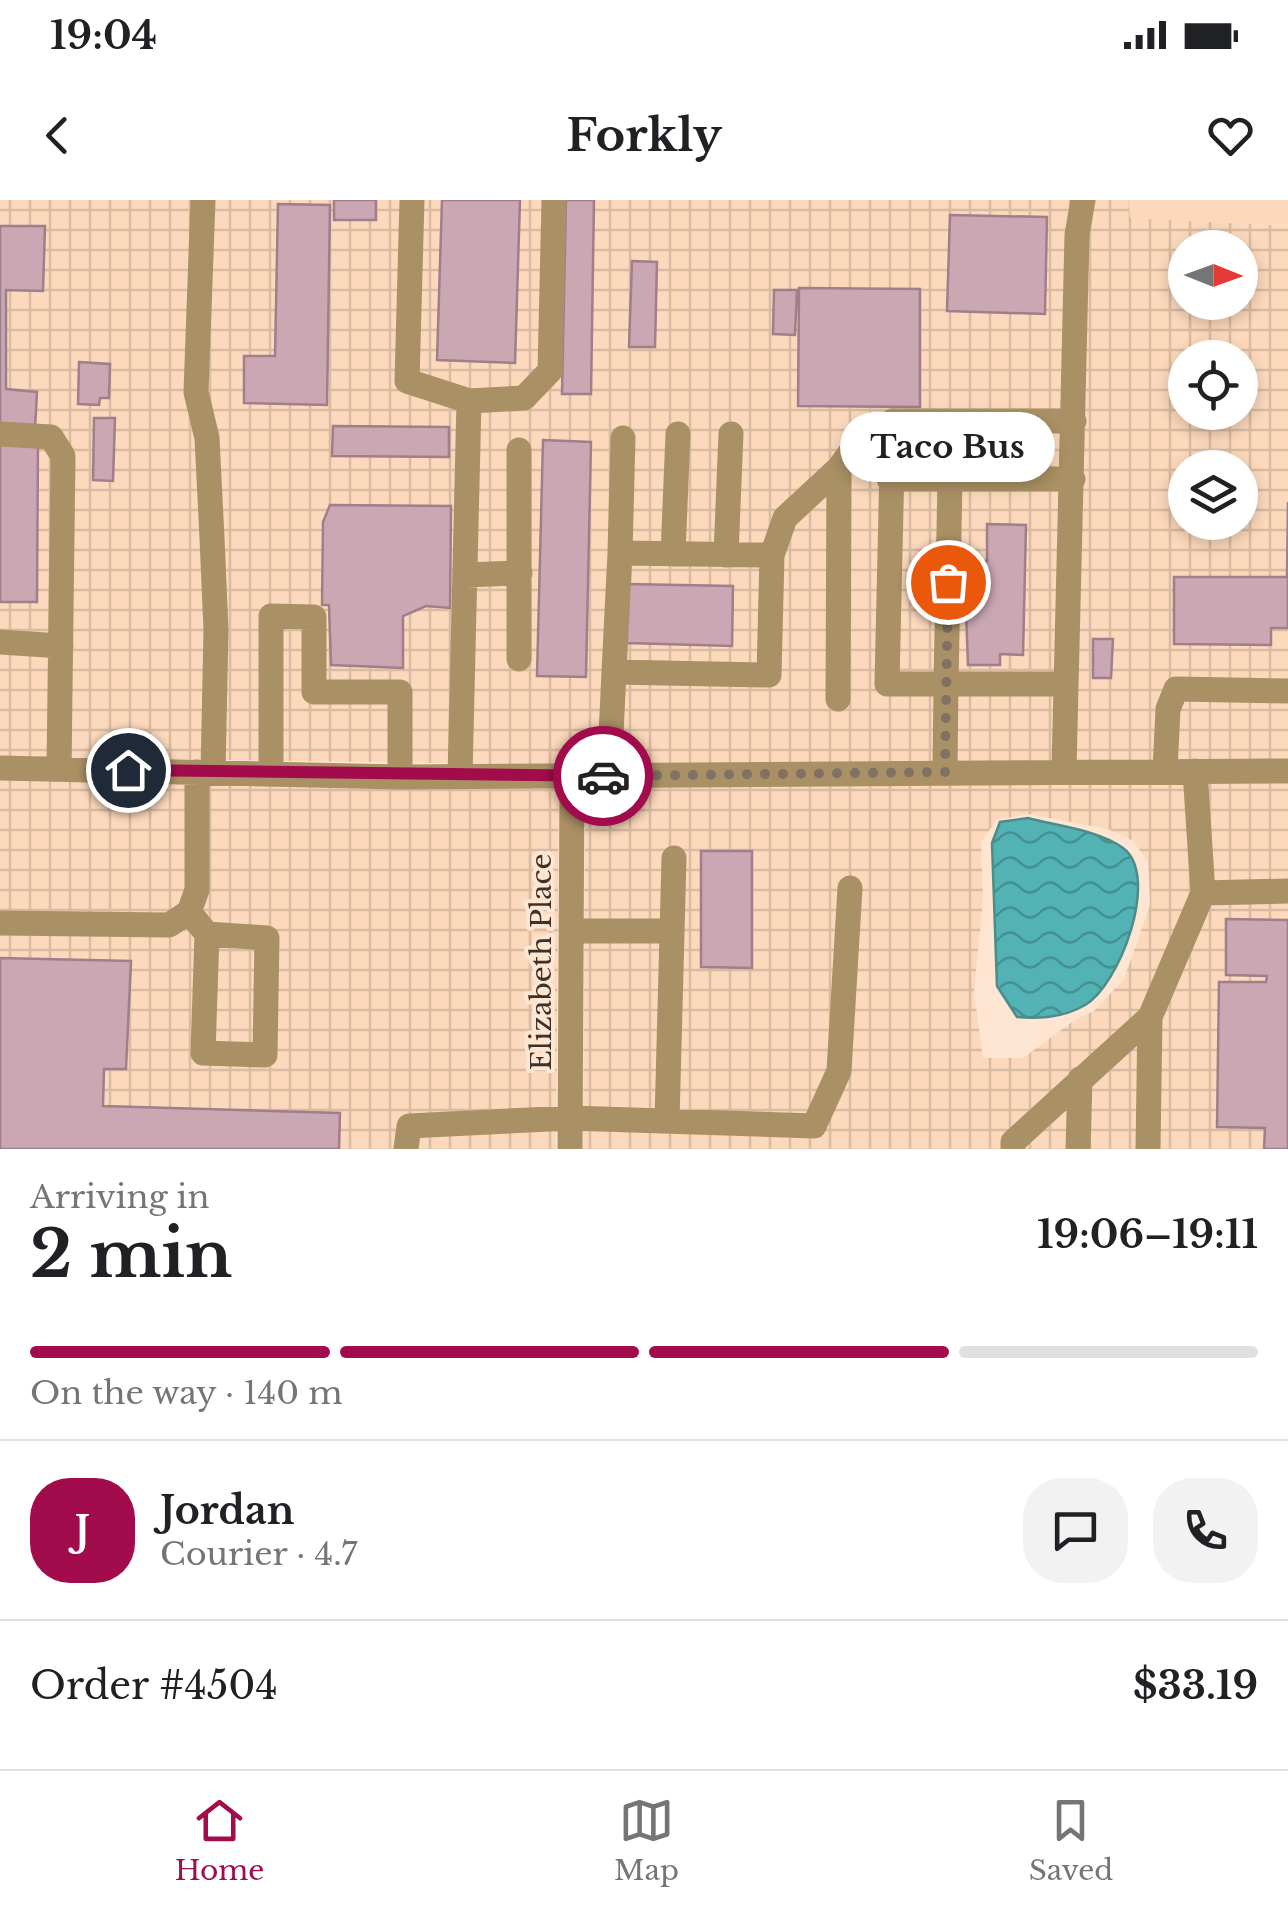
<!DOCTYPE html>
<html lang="en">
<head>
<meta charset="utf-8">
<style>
  body { margin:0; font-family:"Libre Baskerville",serif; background:#f2f2f2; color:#202124; height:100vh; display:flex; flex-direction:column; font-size:38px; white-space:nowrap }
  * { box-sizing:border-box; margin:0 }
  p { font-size:32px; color:#757577 }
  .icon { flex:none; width:55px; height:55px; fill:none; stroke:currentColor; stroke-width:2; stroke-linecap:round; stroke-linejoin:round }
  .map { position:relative; height:949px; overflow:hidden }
  .details { display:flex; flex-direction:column; background:#fff; flex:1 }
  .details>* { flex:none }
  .needle { width:65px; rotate:91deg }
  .controls { position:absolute; left:1168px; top:30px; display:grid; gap:20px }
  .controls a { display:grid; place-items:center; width:90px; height:90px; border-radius:50%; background:#fff; box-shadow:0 5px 15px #0003; font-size:50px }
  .pin { position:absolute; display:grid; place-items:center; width:85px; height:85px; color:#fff; margin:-42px; border:5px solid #fff; border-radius:50%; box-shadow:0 2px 10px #0007 }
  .courier { position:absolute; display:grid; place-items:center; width:100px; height:100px; margin:-50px; border:8px solid #a20b4c; border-radius:50%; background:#fff; color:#222; box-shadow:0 2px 12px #0007 }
  .bubble { position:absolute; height:70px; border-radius:35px; background:#fff; box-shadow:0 5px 15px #0003; font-size:32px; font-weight:700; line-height:70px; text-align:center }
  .head em { font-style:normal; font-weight:700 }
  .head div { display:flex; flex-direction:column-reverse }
  .head { display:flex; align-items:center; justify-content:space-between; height:170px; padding:0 30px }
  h1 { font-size:65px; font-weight:700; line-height:75px }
  .bar { display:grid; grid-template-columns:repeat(4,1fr); gap:15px 10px; align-content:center; height:120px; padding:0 30px }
  .bar i { height:12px; border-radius:8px; background:#e0e0e0 }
  .bar .current { background:#a20b4c }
  .bar p { grid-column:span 4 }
  .line { display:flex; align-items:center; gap:25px; padding:0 30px; border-top:2px solid #e0e0e0 }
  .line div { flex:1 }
  .round { display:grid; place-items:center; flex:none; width:105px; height:105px; border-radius:40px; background:#f2f2f2 }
  .status { display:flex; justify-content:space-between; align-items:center; height:70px; padding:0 50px; background:#fff; direction:ltr }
  .status svg { height:28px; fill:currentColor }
  header { display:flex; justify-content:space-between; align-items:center; height:130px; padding:0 30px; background:#fff; font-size:45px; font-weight:700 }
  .tabs { display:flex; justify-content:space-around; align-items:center; height:140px; border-top:2px solid #e0e0e0; background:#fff; font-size:28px; color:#757577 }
  .tabs a { display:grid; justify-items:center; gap:5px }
  .tabs .current { color:#a20b4c }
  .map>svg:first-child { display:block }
  .built { fill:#fcd9bc }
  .industrial { fill:url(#industrial-grid); fill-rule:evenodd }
  .water { fill:url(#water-waves); stroke:#4c8c8a; stroke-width:2.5 }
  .building { fill:#caa7b3; stroke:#a07e8a; stroke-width:2.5 }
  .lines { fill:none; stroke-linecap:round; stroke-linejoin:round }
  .minor { stroke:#aa9165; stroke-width:25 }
  .done { stroke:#817164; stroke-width:10; stroke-dasharray:0 18 }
  .route { stroke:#a20b4c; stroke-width:12 }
  .labels { text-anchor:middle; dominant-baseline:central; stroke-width:8; stroke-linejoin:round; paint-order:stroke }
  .street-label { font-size:28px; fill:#3d3229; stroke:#fee6d3 }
</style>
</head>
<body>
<div class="status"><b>19:04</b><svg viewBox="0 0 49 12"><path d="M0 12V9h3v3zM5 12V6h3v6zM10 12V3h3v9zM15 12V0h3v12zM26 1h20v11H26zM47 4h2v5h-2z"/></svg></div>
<header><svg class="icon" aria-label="back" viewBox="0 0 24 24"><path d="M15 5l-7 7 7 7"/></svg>Forkly<svg class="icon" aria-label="heart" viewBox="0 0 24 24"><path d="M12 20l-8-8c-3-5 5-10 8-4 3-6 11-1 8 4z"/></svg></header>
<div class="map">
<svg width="1288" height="949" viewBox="0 0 1288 949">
  <defs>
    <pattern id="industrial-grid" width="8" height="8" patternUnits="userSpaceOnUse" patternTransform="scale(2.5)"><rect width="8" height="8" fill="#fcd9bc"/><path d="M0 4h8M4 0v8" fill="none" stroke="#d9bba2"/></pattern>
    <pattern id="water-waves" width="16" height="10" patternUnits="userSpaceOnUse" patternTransform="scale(2.5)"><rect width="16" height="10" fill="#52b2b4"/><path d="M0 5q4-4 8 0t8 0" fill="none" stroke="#459192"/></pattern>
  </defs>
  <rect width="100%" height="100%" fill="#fee6d3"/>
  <path class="built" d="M 1129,0 L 1288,0 L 1288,26 L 1129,18 Z"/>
  <path class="industrial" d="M 0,0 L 1129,0 L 1130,18 L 1288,26 L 1288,560 L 572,565 L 0,557 ZM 1185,48 L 1240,48 L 1240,102 L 1185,102 ZM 1185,158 L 1240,158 L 1240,212 L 1185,212 ZM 1185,268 L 1240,268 L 1240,322 L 1185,322 Z
    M 0,580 L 559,588 L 556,949 L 0,949 Z
    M 1288,583 L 1288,949 L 583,949 L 585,588 ZM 1028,614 L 1108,629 L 1133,641 L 1148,662 L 1150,705 L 1124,779 L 1094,811 L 1076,819 L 1023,858 L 983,858 L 974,792 L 983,702 L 981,643 L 996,620 Z"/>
  <path class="water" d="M 1028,618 C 1057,626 1099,630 1123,648 C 1161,676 1119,786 1085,805 C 1065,817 1039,819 1017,817 L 997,786 L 992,643 L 1000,622 Z"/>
  <path class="building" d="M 334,0 L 376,0 L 376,20 L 334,20 Z
    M 442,0 L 520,0 L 515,163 L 437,160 Z
    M 566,0 L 594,0 L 591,194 L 562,194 Z
    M 278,4 L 330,5 L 327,205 L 244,203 L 244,156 L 275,156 Z
    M 950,15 L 1047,17 L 1045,114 L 947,111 Z
    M 0,26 L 45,26 L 43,91 L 6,90 L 6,189 L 37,192 L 35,229 L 0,226 Z
    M 632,61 L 657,62 L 655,147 L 629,147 Z
    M 799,88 L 920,89 L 920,207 L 798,206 Z
    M 774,90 L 797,90 L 795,135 L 773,134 Z
    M 79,162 L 110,164 L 109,198 L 100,198 L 99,205 L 78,204 Z
    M 94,218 L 115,218 L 113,281 L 93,280 Z
    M 333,226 L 449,227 L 449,257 L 332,256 Z
    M 0,239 L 38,239 L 37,402 L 0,402 Z
    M 543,240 L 591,242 L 586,477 L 537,476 Z
    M 1288,302 L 1288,428 L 1271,428 L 1271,445 L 1174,444 L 1174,377 L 1287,377 Z
    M 330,305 L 451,306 L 450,408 L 426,406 L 403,416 L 403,468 L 331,465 L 329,405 L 322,405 L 323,322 Z
    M 987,324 L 1026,325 L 1023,455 L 1000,454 L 1000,465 L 968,465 L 964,360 L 987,361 Z
    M 627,384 L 733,386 L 732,446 L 626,443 Z
    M 1093,439 L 1113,439 L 1111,478 L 1093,478 Z
    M 701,651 L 752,651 L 752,768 L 701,767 Z
    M 1226,719 L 1288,720 L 1288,949 L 1264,949 L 1265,928 L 1217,927 L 1219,782 L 1266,782 L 1267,776 L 1226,775 Z
    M 0,758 L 131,761 L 126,869 L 104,869 L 103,906 L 340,913 L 339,949 L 0,949 Z"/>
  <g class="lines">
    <path class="minor" d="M 203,0 L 196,192 L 207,238 L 212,338 L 216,430 L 213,572
      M 412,0 L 407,181 L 469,201 L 524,198 L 550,171 L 554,0
      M 0,234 L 51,237 L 63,256 L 59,569
      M 889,279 L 950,279
      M 1073,279 L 950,279 L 946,484 L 887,484 L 893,221 L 1074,221
      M 620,353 L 623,238
      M 673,354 L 678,234
      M 726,355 L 731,234
      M 772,355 L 785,318 L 839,268 L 858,242 L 893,221
      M 465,375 L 520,373
      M 0,442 L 61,446
      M 519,459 L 519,250
      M 838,499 L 839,268
      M 0,568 L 400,577 L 1288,571
      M 1064,570 L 1077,35 L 1083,0
      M 945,571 L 946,484 L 1066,484
      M 1165,571 L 1168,509 L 1176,489 L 1288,491
      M 1195,571 L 1203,693 L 1288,691
      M 271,573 L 271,416 L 314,417 L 314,492 L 400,492 L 400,577
      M 460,576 L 469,201
      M 609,576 L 614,472 L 769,475 L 772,355 L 620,353 L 614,472
      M 189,712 L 207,734 L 203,853 L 265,855 L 267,738 L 207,734
      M 0,723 L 169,725 L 189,712 L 197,690 L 197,572
      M 571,731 L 672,731
      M 667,921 L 674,658
      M 406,949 L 409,926 L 570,918 L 814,926 L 839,871 L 850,688
      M 570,949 L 572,576
      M 1013,949 L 1013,942 L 1150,817
      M 1078,949 L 1080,879
      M 1148,949 L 1150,817 L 1203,693"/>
  </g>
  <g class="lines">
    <path class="done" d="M 603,576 L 945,572 L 948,382"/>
    <path class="route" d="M 128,570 L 603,576"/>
  </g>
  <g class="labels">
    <g class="street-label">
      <text transform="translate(541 762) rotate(-90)">Elizabeth Place</text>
    </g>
  </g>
</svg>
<div class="controls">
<a><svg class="needle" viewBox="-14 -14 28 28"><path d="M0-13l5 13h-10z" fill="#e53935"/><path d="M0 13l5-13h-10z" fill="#757577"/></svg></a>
<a><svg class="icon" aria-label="locate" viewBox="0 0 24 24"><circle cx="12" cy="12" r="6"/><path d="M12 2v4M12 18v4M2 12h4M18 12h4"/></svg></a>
<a><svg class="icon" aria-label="layers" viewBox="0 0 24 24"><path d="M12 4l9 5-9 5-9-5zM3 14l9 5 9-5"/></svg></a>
</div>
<div class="pin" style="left:948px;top:382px;background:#ea580c"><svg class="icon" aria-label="bag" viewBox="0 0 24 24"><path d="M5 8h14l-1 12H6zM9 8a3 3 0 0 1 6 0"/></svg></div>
<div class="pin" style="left:128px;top:570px;background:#1f2937"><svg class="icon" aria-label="home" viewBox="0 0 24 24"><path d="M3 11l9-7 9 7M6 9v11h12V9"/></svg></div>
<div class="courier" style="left:603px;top:576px"><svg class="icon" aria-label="car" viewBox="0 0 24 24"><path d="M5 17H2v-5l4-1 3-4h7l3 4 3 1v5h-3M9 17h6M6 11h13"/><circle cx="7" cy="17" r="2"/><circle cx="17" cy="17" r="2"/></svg></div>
<div class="bubble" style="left:840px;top:212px;width:215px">Taco Bus</div>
</div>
<section class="details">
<div class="head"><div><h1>2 min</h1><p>Arriving in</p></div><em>19:06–19:11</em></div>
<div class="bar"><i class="current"></i><i class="current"></i><i class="current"></i><i></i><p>On the way · 140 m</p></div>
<div class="line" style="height:180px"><b class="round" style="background:#a20b4c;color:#fff">J</b><div><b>Jordan</b><p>Courier · 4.7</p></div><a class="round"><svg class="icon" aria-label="chat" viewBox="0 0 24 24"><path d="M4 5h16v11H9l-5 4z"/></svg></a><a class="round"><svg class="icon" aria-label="phone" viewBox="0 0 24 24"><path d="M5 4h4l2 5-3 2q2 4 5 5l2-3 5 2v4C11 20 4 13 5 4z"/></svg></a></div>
<div class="line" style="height:130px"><div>Order #4504</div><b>$33.19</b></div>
</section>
<nav class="tabs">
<a class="current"><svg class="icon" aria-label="home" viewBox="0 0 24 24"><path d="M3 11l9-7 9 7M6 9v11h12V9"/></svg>Home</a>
<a><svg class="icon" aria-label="map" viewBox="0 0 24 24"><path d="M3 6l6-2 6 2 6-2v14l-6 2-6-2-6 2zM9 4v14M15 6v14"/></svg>Map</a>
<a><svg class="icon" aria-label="saved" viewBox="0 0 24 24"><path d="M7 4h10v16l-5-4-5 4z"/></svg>Saved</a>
</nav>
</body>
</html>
